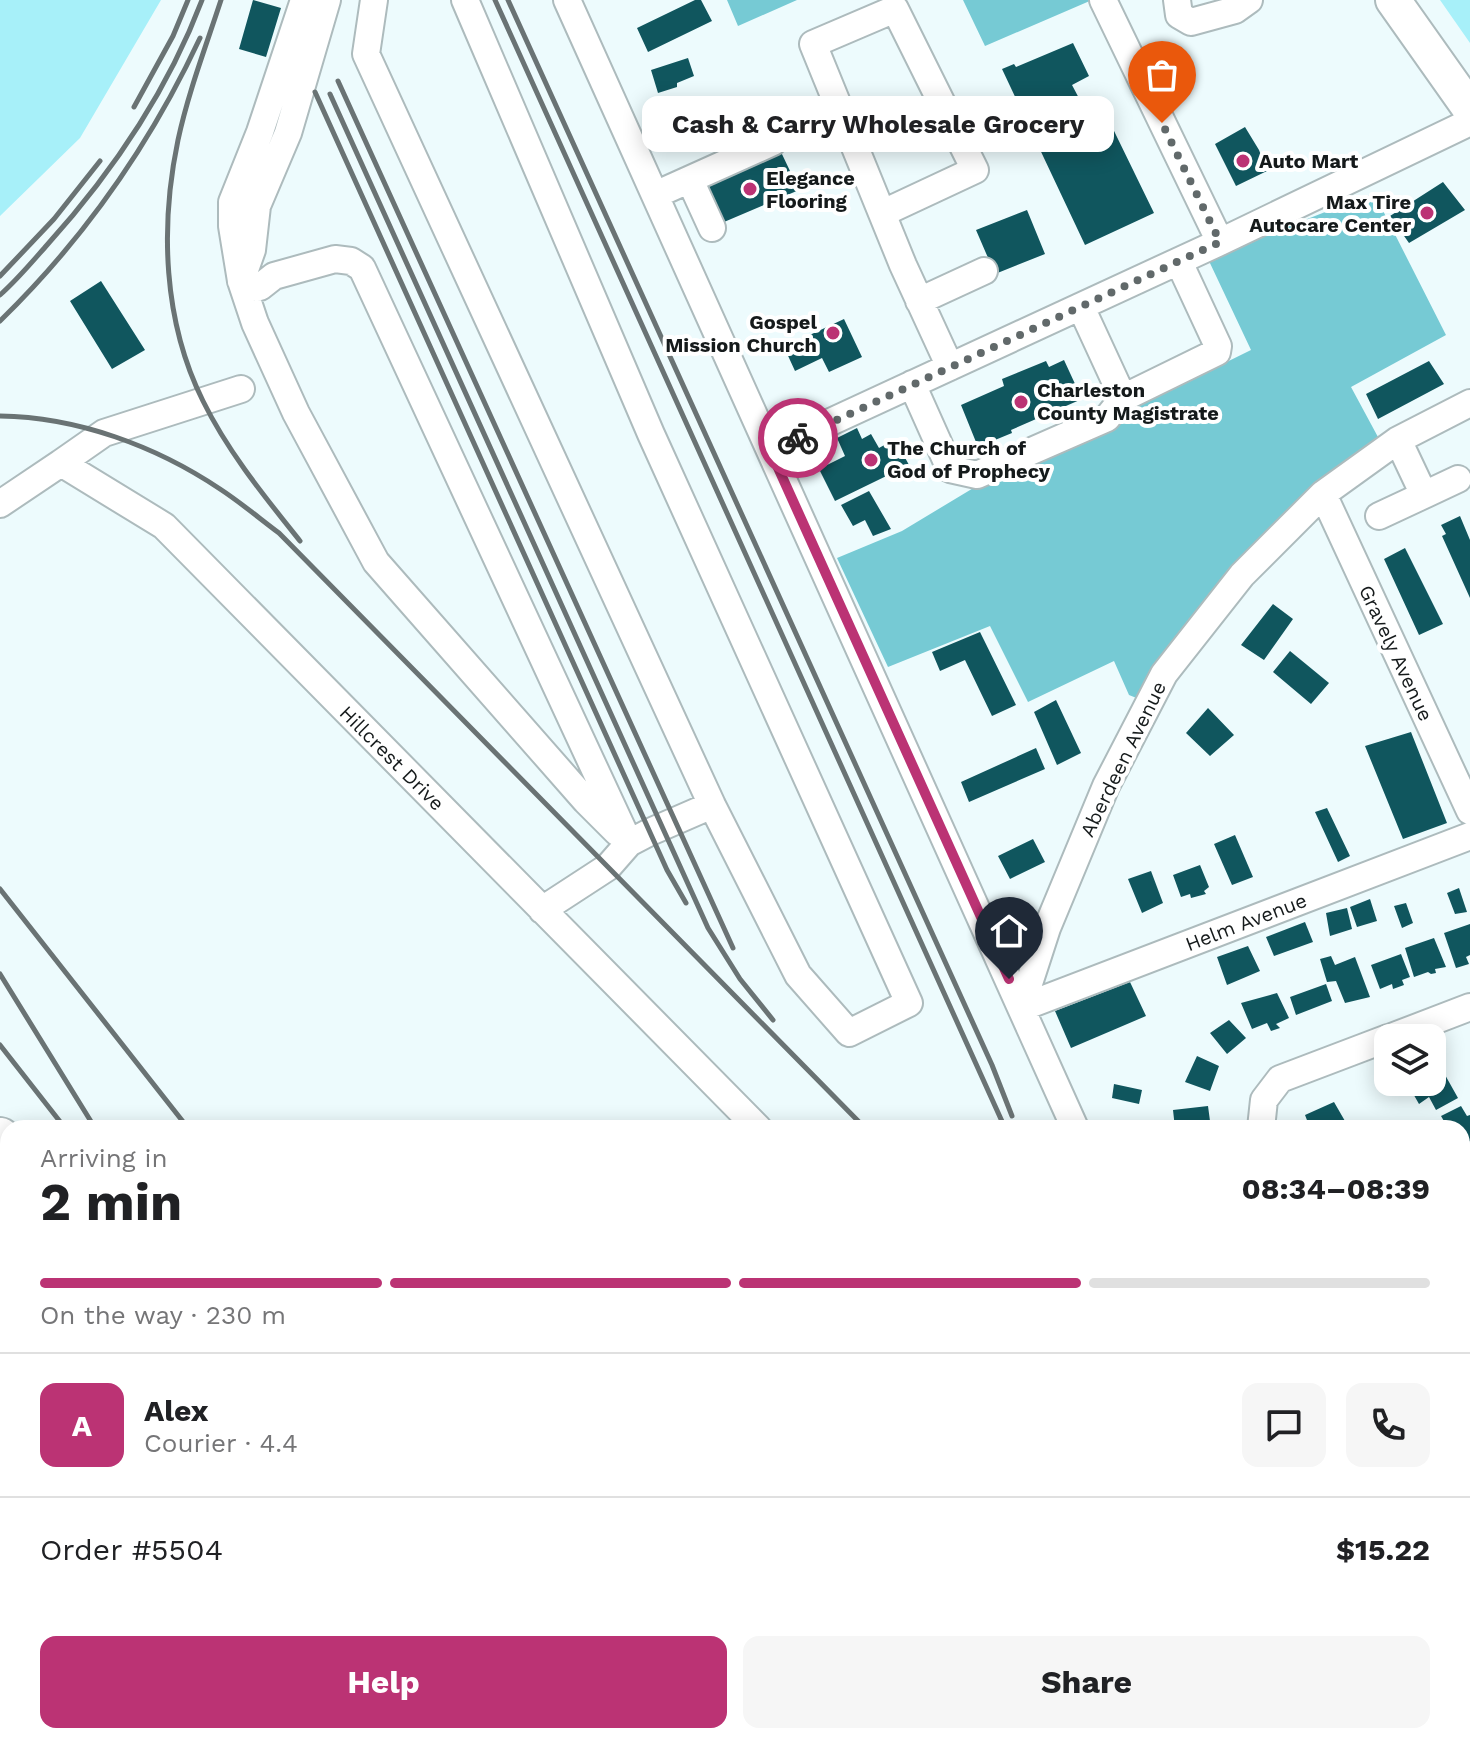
<!DOCTYPE html>
<html lang="en">
<head>
<meta charset="utf-8">
<style>
  body { margin:0; font-family:"Work Sans",sans-serif; background:#f6f6f6; color:#202124; height:100vh; display:flex; flex-direction:column; font-size:30px; white-space:nowrap }
  * { box-sizing:border-box; margin:0 }
  p { font-size:26px; color:#757577 }
  .icon { flex:none; width:44px; height:44px; fill:none; stroke:currentColor; stroke-width:2; stroke-linecap:round; stroke-linejoin:round }
  .map { position:relative; flex:1; overflow:hidden }
  .side { position:absolute; left:0px; top:1120px; width:1470px; height:624px; display:flex; flex-direction:column; background:#fff; border-radius:24px 24px 0 0; box-shadow:0 4px 20px #0003 }
  .side>* { flex:none }
  .buttons { position:absolute; left:1374px; top:1024px; display:grid; gap:16px }
  .buttons a { display:grid; place-items:center; width:72px; height:72px; border-radius:16px; background:#fff; box-shadow:0 4px 20px #0003; font-size:40px }
  .pin { position:absolute; display:grid; place-items:center; width:68px; height:68px; color:#fff; margin:-82px -34px; border-radius:50% 50% 50% 0; rotate:-45deg; box-shadow:0 0 8px #0007 }
  .pin .icon { rotate:45deg }
  .courier { position:absolute; display:grid; place-items:center; width:80px; height:80px; margin:-40px; border:6px solid #bb3374; border-radius:50%; background:#fff; color:#222; box-shadow:0 2px 10px #0007 }
  .bubble { position:absolute; height:56px; border-radius:16px; background:#fff; box-shadow:0 4px 20px #0003; font-size:26px; font-weight:700; line-height:56px; text-align:center }
  .summary em { font-style:normal; font-weight:700 }
  .summary div { display:flex; flex-direction:column-reverse }
  .summary { display:flex; align-items:center; justify-content:space-between; height:136px; padding:0 40px }
  h1 { font-size:52px; font-weight:700; line-height:60px }
  .bar { display:grid; grid-template-columns:repeat(4,1fr); gap:12px 8px; align-content:center; height:96px; padding:0 40px }
  .bar i { height:10px; border-radius:6px; background:#e0e0e0 }
  .bar .current { background:#bb3374 }
  .bar p { grid-column:span 4 }
  .line { display:flex; align-items:center; gap:20px; padding:0 40px; border-top:2px solid #e0e0e0 }
  .line div { flex:1 }
  .round { display:grid; place-items:center; flex:none; width:84px; height:84px; border-radius:16px; background:#f6f6f6 }
  .action { display:flex; gap:16px; margin-top:auto; padding:16px 40px }
  .action a { flex:1; height:92px; border-radius:16px; background:#bb3374; color:#fff; font-size:32px; font-weight:700; line-height:92px; text-align:center }
  .action a+a { background:#f6f6f6; color:#202124 }
  .map>svg:first-child { display:block }
  .green { fill:#a7f0f9 }
  .forest { fill:#76cad4 }
  .building { fill:#10565e }
  .lines { fill:none; stroke-linecap:round; stroke-linejoin:round }
  .minor-casing { stroke:#adbbbd; stroke-width:30 }
  .major-casing { stroke:#adbbbd; stroke-width:38 }
  .highway-casing { stroke:#adbbbd; stroke-width:44 }
  .minor { stroke:#fff; stroke-width:26 }
  .major { stroke:#fff; stroke-width:34 }
  .highway { stroke:#fff; stroke-width:40 }
  .rail { stroke:#6a7374; stroke-width:5 }
  .done { stroke:#61696a; stroke-width:8; stroke-dasharray:0 14.4 }
  .route { stroke:#bb3374; stroke-width:10 }
  .poi-dot { fill:#bb3374; stroke:#fff; stroke-width:3 }
  .labels { text-anchor:middle; dominant-baseline:central; stroke-width:8; stroke-linejoin:round; paint-order:stroke }
  .poi-label { font-size:20px; font-weight:bold; fill:#151a1b; stroke:#fff; text-anchor:start }
  .street-label { font-size:20px; fill:#151a1b; stroke:#fff }
</style>
</head>
<body>
<div class="map">
<svg width="1470" height="1744" viewBox="0 0 1470 1744">
  <rect width="100%" height="100%" fill="#edfbfd"/>
  <path class="green" d="M 0,0 L 161,0 L 80,138 L 0,216 Z
    M 1440,0 L 1470,0 L 1470,43 Z
    M 1177,1736 L 1248,1736 L 1250,1744 L 1167,1744 Z"/>
  <path class="forest" d="M 727,0 L 797,0 L 738,26 Z
    M 963,0 L 1092,0 L 985,46 Z
    M 1374,193 L 1446,335 L 1351,387 L 1385,450 L 1323,494 L 1149,703 L 1129,695 L 1114,661 L 1028,702 L 990,626 L 888,667 L 837,558 L 902,531 L 985,481 L 1251,350 L 1209,261 L 1251,241 Z"/>
  <path class="building" d="M 253,0 L 281,8 L 266,57 L 239,49 Z
    M 695,0 L 701,0 L 712,21 L 648,52 L 637,28 Z
    M 1073,43 L 1089,76 L 1072,85 L 1081,102 L 1097,96 L 1154,213 L 1085,245 L 1002,69 L 1014,64 L 1016,67 Z
    M 688,58 L 694,76 L 677,83 L 677,87 L 658,93 L 651,70 Z
    M 699,101 L 708,123 L 694,129 L 696,136 L 681,142 L 676,134 L 681,133 L 674,112 Z
    M 733,101 L 737,111 L 715,119 L 712,109 Z
    M 1245,127 L 1259,150 L 1267,171 L 1236,186 L 1215,144 Z
    M 781,152 L 799,190 L 717,225 L 700,187 Z
    M 1443,182 L 1465,210 L 1409,243 L 1390,216 Z
    M 1027,210 L 1045,254 L 995,274 L 976,230 Z
    M 101,281 L 145,350 L 112,369 L 70,301 Z
    M 844,319 L 862,357 L 829,372 L 822,358 L 795,371 L 784,347 Z
    M 1064,360 L 1082,399 L 1011,430 L 1012,433 L 978,447 L 961,405 L 1004,386 L 1002,379 L 1046,361 L 1049,367 Z
    M 1429,361 L 1444,384 L 1378,419 L 1366,394 Z
    M 857,428 L 862,439 L 871,434 L 879,448 L 895,439 L 909,465 L 835,501 L 819,469 L 845,456 L 837,438 Z
    M 869,491 L 891,529 L 873,536 L 865,520 L 853,526 L 841,505 Z
    M 1460,516 L 1470,540 L 1470,598 L 1442,536 L 1446,534 L 1441,525 Z
    M 1405,548 L 1443,624 L 1419,635 L 1384,559 Z
    M 1273,604 L 1293,619 L 1264,660 L 1241,645 Z
    M 980,632 L 1016,705 L 992,716 L 965,660 L 940,671 L 932,652 Z
    M 1290,651 L 1329,683 L 1311,704 L 1273,672 Z
    M 1056,700 L 1081,753 L 1057,765 L 1034,712 Z
    M 1208,708 L 1234,735 L 1210,756 L 1186,733 Z
    M 1411,732 L 1447,823 L 1403,839 L 1365,746 Z
    M 1036,748 L 1045,769 L 969,802 L 961,782 Z
    M 1327,808 L 1350,856 L 1338,862 L 1315,812 Z
    M 1235,835 L 1253,877 L 1232,885 L 1214,844 Z
    M 1033,839 L 1045,862 L 1010,879 L 998,856 Z
    M 1200,865 L 1209,887 L 1204,891 L 1206,894 L 1191,898 L 1190,894 L 1181,897 L 1173,875 Z
    M 1151,871 L 1163,903 L 1142,913 L 1128,879 Z
    M 1459,888 L 1467,912 L 1455,914 L 1447,893 Z
    M 1370,899 L 1377,921 L 1357,927 L 1350,907 Z
    M 1406,903 L 1413,923 L 1402,928 L 1394,906 Z
    M 1347,908 L 1352,929 L 1330,936 L 1326,913 Z
    M 1305,922 L 1313,942 L 1274,956 L 1266,937 Z
    M 1470,924 L 1470,955 L 1466,957 L 1469,964 L 1456,968 L 1444,933 Z
    M 1434,938 L 1446,967 L 1435,969 L 1436,973 L 1431,974 L 1428,972 L 1414,977 L 1405,948 Z
    M 1248,946 L 1260,971 L 1227,985 L 1217,957 Z
    M 1401,954 L 1410,977 L 1402,980 L 1404,985 L 1393,989 L 1392,984 L 1380,989 L 1371,965 Z
    M 1331,956 L 1335,965 L 1355,957 L 1370,997 L 1345,1003 L 1336,981 L 1327,982 L 1320,959 Z
    M 1130,982 L 1146,1016 L 1071,1048 L 1055,1011 Z
    M 1326,984 L 1332,1001 L 1296,1015 L 1290,997 Z
    M 1277,993 L 1289,1018 L 1276,1024 L 1280,1028 L 1271,1031 L 1267,1023 L 1252,1029 L 1241,1003 Z
    M 1229,1020 L 1246,1038 L 1227,1054 L 1210,1033 Z
    M 1197,1056 L 1219,1066 L 1210,1091 L 1185,1082 Z
    M 1435,1057 L 1458,1098 L 1436,1110 L 1429,1097 L 1419,1104 L 1411,1090 L 1421,1082 L 1432,1082 L 1432,1059 Z
    M 1114,1084 L 1142,1090 L 1139,1104 L 1112,1098 Z
    M 1334,1102 L 1349,1128 L 1310,1128 L 1305,1115 Z
    M 1208,1106 L 1210,1121 L 1214,1121 L 1216,1128 L 1175,1128 L 1173,1110 Z
    M 1461,1106 L 1467,1116 L 1470,1115 L 1470,1141 L 1462,1146 L 1462,1128 L 1448,1128 L 1441,1116 Z
    M 1470,1382 L 1470,1406 L 1462,1409 L 1462,1385 Z
    M 0,1521 L 6,1523 L 1,1540 L 8,1542 L 5,1558 L 0,1557 Z
    M 1462,1646 L 1470,1653 L 1468,1695 L 1462,1690 L 1464,1681 L 1462,1678 Z"/>
  <g class="lines">
    <defs>
      <path id="minor" d="M 304,0 L 260,132 L 232,202 L 232,226 L 241,281 L 255,323 L 296,413 L 376,562 L 586,801 L 617,832
        M 327,0 L 288,133 L 257,206 L 252,250 L 241,281 L 249,288 L 260,287 L 274,276 L 335,259 L 351,261 L 362,268 L 629,843
        M 374,0 L 366,54 L 712,805 L 798,975 L 849,1033 L 909,1003 L 651,434 L 465,0
        M 567,0 L 1075,1128
        M 1103,0 L 1220,242
        M 1177,0 L 1179,15 L 1191,22 L 1235,10 L 1249,0
        M 690,180 L 712,228
        M 655,195 L 773,142
        M 883,213 L 975,170 L 895,9 L 813,44 L 903,265 L 950,367
        M 919,301 L 984,271
        M 1081,307 L 1123,398 L 1217,352 L 1218,346 L 1179,262
        M 912,384 L 950,469 L 977,475 L 1107,418 L 1123,398
        M 1398,440 L 1424,495 L 1458,479
        M 770,450 L 1220,242 L 1470,122
        M 61,463 L 104,433 L 241,389
        M 1323,494 L 1470,811
        M 0,504 L 61,463 L 164,526 L 758,1128
        M 1379,516 L 1424,495
        M 542,910 L 608,867 L 629,843 L 650,832 L 712,805
        M 1021,1008 L 1047,928 L 1106,786 L 1164,674 L 1242,575 L 1323,494 L 1398,440 L 1470,403
        M 1021,1008 L 1470,836
        M 1389,1038 L 1470,1007
        M 1261,1128 L 1264,1100 L 1280,1079 L 1388,1038
        M 0,1341 L 8,1350
        M 1462,1450 L 1470,1445
        M 1462,1560 L 1470,1568
        M 0,1621 L 8,1628
        M 133,1736 L 142,1744
        M 1400,1736 L 1408,1744
        M 48,1744 L 56,1736"/>
      <path id="major" d="M 1393,0 L 1470,109"/>
      <path id="highway" d="M 0,1138 L 8,1148
        M 0,1198 L 8,1208
        M 424,1736 L 430,1744
        M 475,1736 L 481,1744"/>
    </defs>
    <use href="#minor" class="minor-casing"/>
    <use href="#major" class="major-casing"/>
    <use href="#highway" class="highway-casing"/>
    <use href="#minor" class="minor"/>
    <use href="#major" class="major"/>
    <use href="#highway" class="highway"/>
    <path class="rail" d="M 221,0 C 206,46 188,93 178,140 C 160,226 163,321 203,401 C 228,452 265,497 300,541
      M 495,0 L 1005,1128
      M 508,0 L 992,1065 L 1012,1116
      M 338,81 L 733,948
      M 315,92 L 667,870 L 686,903
      M 330,94 L 708,928 L 740,979 L 773,1020
      M 134,107 L 173,36 L 188,0
      M 0,276 L 54,219 L 100,161
      M 0,295 C 17,280 32,262 47,245 C 111,174 168,90 202,0
      M 0,321 C 83,240 151,143 200,38
      M 0,416 C 77,417 156,446 220,489 C 240,502 259,518 279,533 L 865,1128
      M 0,889 L 188,1128
      M 0,974 L 95,1128
      M 0,1045 L 65,1128
      M 547,1736 L 553,1744
      M 660,1736 L 667,1744
      M 1270,1736 L 1272,1744
      M 1286,1736 L 1290,1744"/>
  </g>
  <g class="lines">
    <path class="done" d="M 798,438 L 1220,242 L 1162,123"/>
    <path class="route" d="M 798,438 L 770,450 L 1009,979"/>
  </g>
  <g class="poi-dot">
    <circle cx="1243" cy="161" r="8"/>
    <circle cx="750" cy="189" r="8"/>
    <circle cx="1427" cy="213" r="8"/>
    <circle cx="833" cy="333" r="8"/>
    <circle cx="1021" cy="402" r="8"/>
    <circle cx="871" cy="460" r="8"/>
  </g>
  <g class="labels">
    <g class="poi-label">
      <text x="1259" y="161">Auto Mart</text>
      <text x="766" y="178">Elegance<tspan x="766" dy="23">Flooring</tspan></text>
      <text x="1411" y="202" text-anchor="end">Max Tire<tspan x="1411" dy="23">Autocare Center</tspan></text>
      <text x="817" y="322" text-anchor="end">Gospel<tspan x="817" dy="23">Mission Church</tspan></text>
      <text x="1037" y="390">Charleston<tspan x="1037" dy="23">County Magistrate</tspan></text>
      <text x="887" y="448">The Church of<tspan x="887" dy="23">God of Prophecy</tspan></text>
    </g>
    <g class="street-label">
      <text transform="translate(1396 653) rotate(65)">Gravely Avenue</text>
      <text transform="translate(392 758) rotate(45)">Hillcrest Drive</text>
      <text transform="translate(1123 759) rotate(-64)">Aberdeen Avenue</text>
      <text transform="translate(1246 922) rotate(-21)">Helm Avenue</text>
    </g>
  </g>
</svg>
<div class="buttons">
<a><svg class="icon" aria-label="layers" viewBox="0 0 24 24"><path d="M12 4l9 5-9 5-9-5zM3 14l9 5 9-5"/></svg></a>
</div>
<div class="pin" style="left:1162px;top:123px;background:#ea580c"><svg class="icon" aria-label="bag" viewBox="0 0 24 24"><path d="M5 8h14l-1 12H6zM9 8a3 3 0 0 1 6 0"/></svg></div>
<div class="pin" style="left:1009px;top:979px;background:#1f2937"><svg class="icon" aria-label="home" viewBox="0 0 24 24"><path d="M3 11l9-7 9 7M6 9v11h12V9"/></svg></div>
<div class="courier" style="left:798px;top:438px"><svg class="icon" aria-label="bike" viewBox="0 0 24 24"><circle cx="6" cy="16" r="4"/><circle cx="18" cy="16" r="4"/><path d="M6 16l4-8h5l3 8M10 8l3 8H6M13 5h3"/></svg></div>
<div class="bubble" style="left:642px;top:96px;width:472px">Cash &amp; Carry Wholesale Grocery</div>
<section class="side">
<div class="summary"><div><h1>2 min</h1><p>Arriving in</p></div><em>08:34–08:39</em></div>
<div class="bar"><i class="current"></i><i class="current"></i><i class="current"></i><i></i><p>On the way · 230 m</p></div>
<div class="line" style="height:144px"><b class="round" style="background:#bb3374;color:#fff">A</b><div><b>Alex</b><p>Courier · 4.4</p></div><a class="round"><svg class="icon" aria-label="chat" viewBox="0 0 24 24"><path d="M4 5h16v11H9l-5 4z"/></svg></a><a class="round"><svg class="icon" aria-label="phone" viewBox="0 0 24 24"><path d="M5 4h4l2 5-3 2q2 4 5 5l2-3 5 2v4C11 20 4 13 5 4z"/></svg></a></div>
<div class="line" style="height:104px"><div>Order #5504</div><b>$15.22</b></div>
<div class="action"><a>Help</a><a>Share</a></div>
</section>
</div>
</body>
</html>
